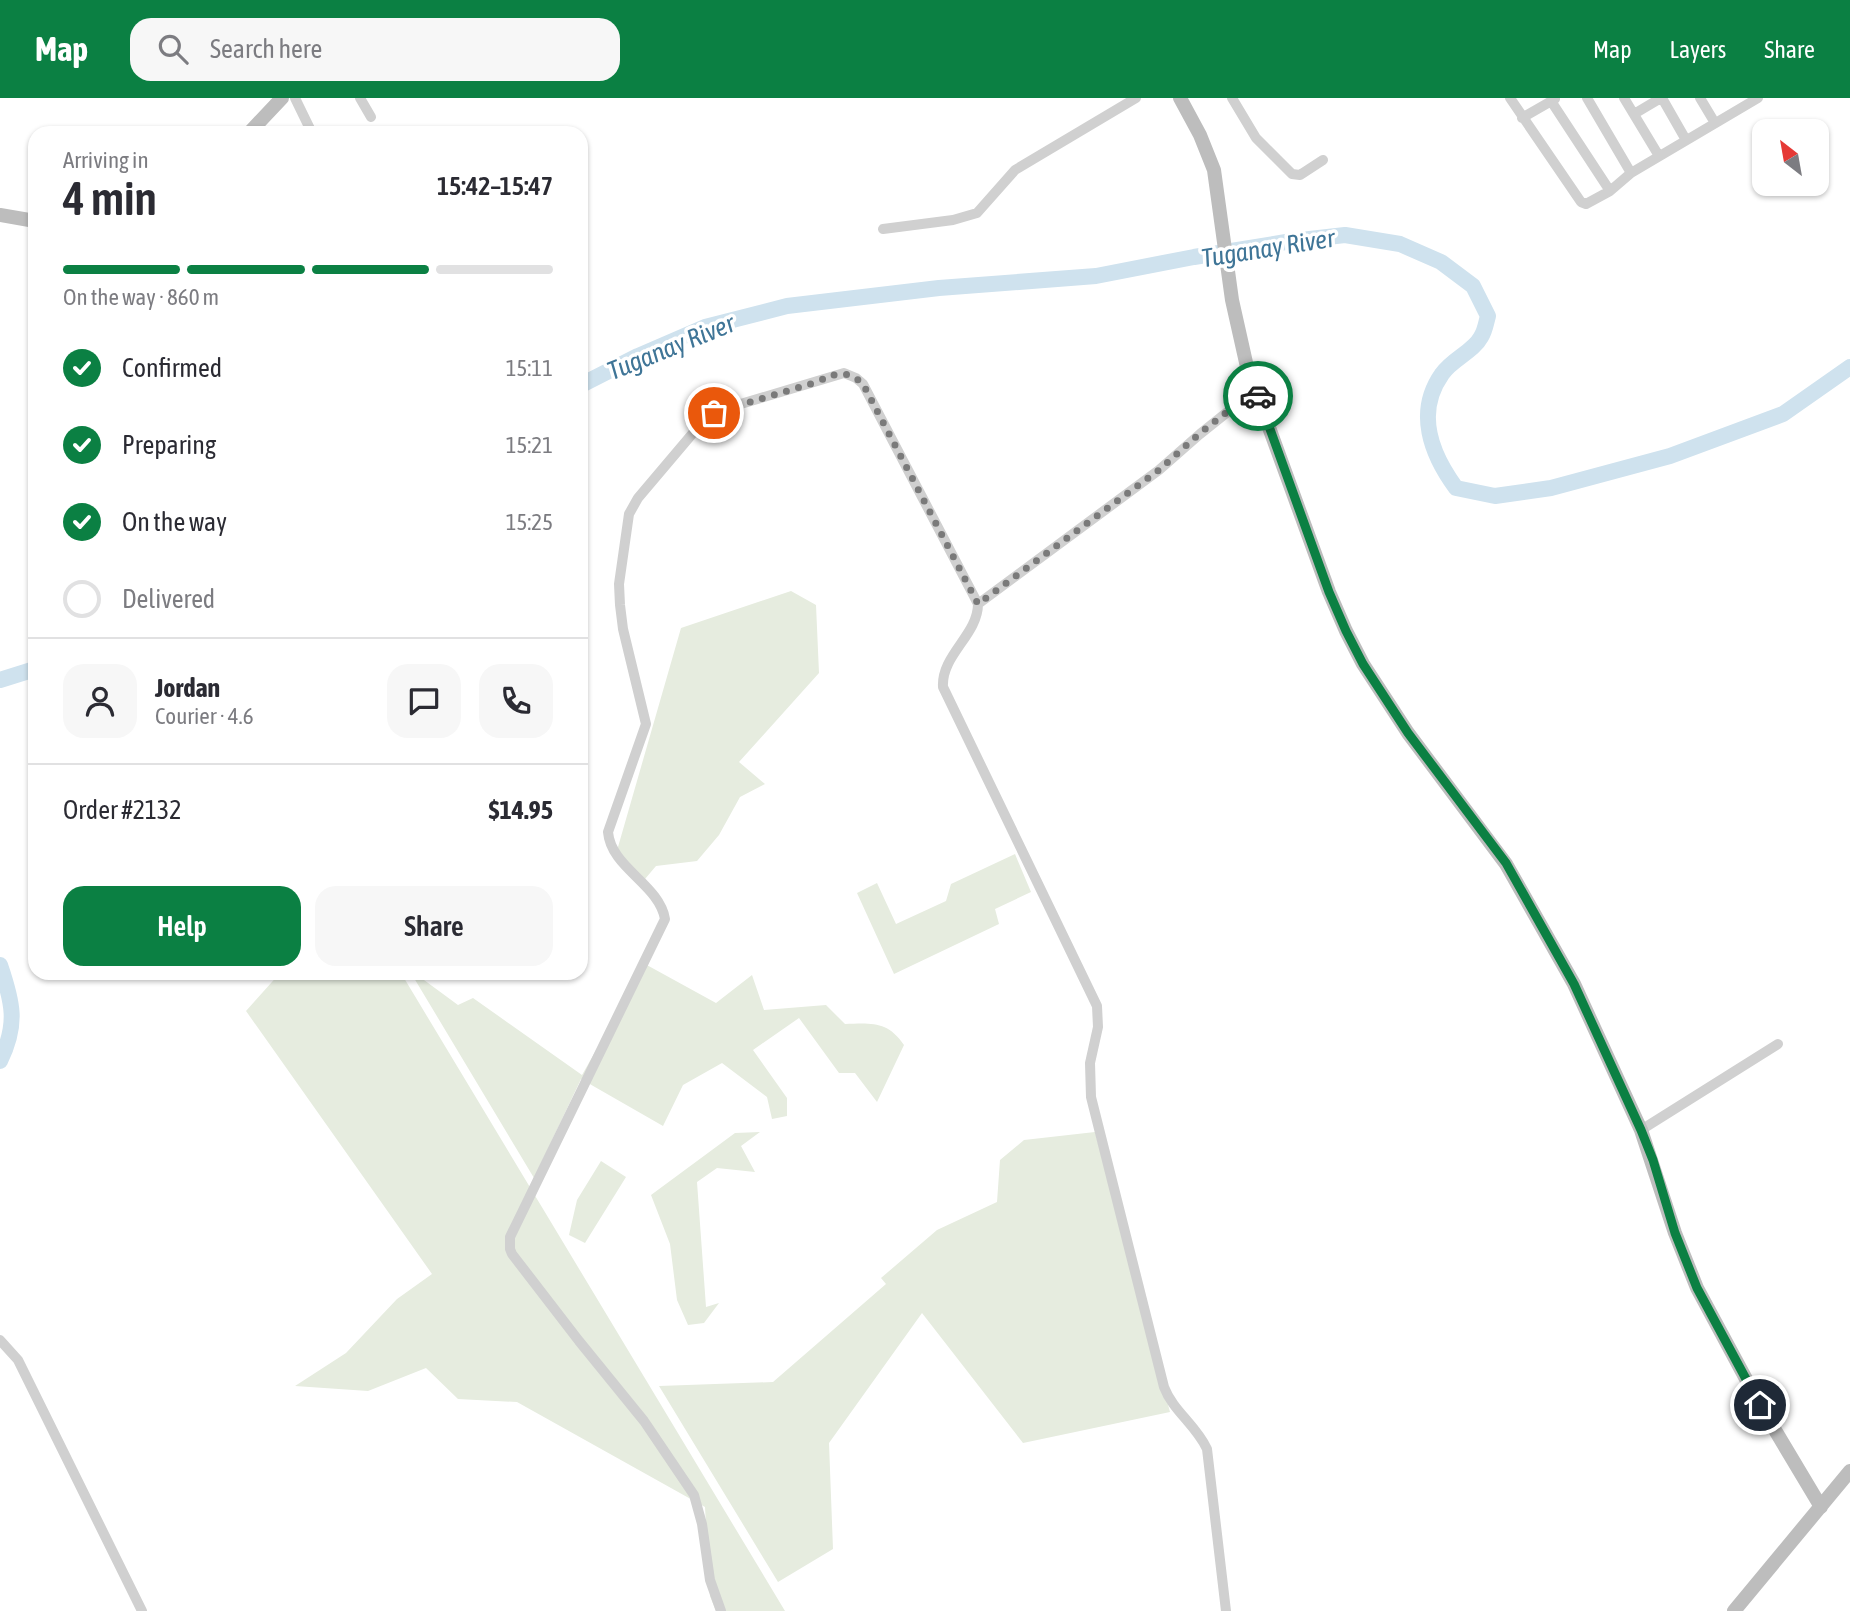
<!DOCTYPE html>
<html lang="en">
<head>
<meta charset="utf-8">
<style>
  body { margin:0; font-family:"Asap Condensed",sans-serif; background:#f7f7f7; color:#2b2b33; height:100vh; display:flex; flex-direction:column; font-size:26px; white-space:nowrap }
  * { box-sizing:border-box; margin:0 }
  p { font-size:23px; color:#7c7c81 }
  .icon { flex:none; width:38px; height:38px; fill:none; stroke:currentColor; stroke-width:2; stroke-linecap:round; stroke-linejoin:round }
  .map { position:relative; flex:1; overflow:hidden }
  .panel { position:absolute; left:28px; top:28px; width:560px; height:854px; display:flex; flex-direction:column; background:#fff; border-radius:21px; box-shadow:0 2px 5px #0004 }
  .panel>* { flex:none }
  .needle { width:46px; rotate:329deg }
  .fabs { position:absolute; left:1752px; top:21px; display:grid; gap:14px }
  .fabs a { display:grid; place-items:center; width:77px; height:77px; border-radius:14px; background:#fff; box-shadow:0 2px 5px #0004; font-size:35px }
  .pin { position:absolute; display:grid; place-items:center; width:60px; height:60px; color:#fff; margin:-30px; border:4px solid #fff; border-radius:50%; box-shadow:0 2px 7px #0007 }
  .courier { position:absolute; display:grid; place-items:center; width:70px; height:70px; margin:-35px; border:5px solid #0b8043; border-radius:50%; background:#fff; color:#222; box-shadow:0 2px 9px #0007 }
  .headline em { font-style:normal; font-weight:600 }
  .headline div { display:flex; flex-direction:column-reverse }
  .headline { display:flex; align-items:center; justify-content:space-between; height:119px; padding:0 35px }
  h1 { font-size:46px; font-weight:600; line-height:52px }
  .bar { display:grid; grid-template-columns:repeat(4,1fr); gap:10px 7px; align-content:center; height:84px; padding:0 35px }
  .bar i { height:9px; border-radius:5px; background:#e1e1e2 }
  .bar .selected { background:#0b8043 }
  .bar p { grid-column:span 4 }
  .line { display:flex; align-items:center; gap:18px; padding:0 35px; border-top:2px solid #e1e1e2 }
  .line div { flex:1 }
  .round { display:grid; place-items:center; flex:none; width:74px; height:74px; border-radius:21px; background:#f7f7f7 }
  ol { padding:0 35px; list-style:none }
  li { display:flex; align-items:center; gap:21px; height:77px }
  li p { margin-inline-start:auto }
  li .icon { padding:7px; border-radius:50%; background:#0b8043; color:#fff; stroke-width:4 }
  li:last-child { color:#7c7c81 }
  li i { width:38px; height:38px; border:4px solid #e1e1e2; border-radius:50% }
  .primary-button { display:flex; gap:14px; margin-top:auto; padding:14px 35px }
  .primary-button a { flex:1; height:80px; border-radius:21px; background:#0b8043; color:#fff; font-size:28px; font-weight:600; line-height:80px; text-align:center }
  .primary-button a+a { background:#f7f7f7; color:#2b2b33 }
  header { display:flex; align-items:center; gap:42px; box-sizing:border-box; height:98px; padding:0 35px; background:#0b8043; color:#fff }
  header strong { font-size:33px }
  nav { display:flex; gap:38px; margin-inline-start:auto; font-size:24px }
  .search { width:490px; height:63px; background:#f7f7f7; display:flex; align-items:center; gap:18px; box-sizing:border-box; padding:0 24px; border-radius:21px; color:#7c7c81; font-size:26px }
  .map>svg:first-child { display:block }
  .green { fill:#e6ecdf }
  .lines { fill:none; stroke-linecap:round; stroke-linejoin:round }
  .river { stroke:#cfe2ee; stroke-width:16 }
  .street { stroke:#d0d0d0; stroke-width:10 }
  .secondary { stroke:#bdbdbd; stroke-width:14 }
  .done { stroke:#7a7a7a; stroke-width:7; stroke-dasharray:0 12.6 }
  .route { stroke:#0b8043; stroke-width:9 }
  .labels { text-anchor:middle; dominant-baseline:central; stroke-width:7; stroke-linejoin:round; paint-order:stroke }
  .water-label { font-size:26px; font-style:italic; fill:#3f7597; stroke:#fff }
</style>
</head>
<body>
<header>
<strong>Map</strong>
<div class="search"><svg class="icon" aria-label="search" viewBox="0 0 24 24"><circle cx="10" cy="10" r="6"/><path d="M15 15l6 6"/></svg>Search here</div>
<nav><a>Map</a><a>Layers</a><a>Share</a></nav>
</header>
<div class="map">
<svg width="1850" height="1513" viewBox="0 0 1850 1513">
  <rect width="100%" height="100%" fill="#fff"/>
  <path class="green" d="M 791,493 L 816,507 L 819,575 L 739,664 L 765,686 L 740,699 L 719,737 L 697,763 L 656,768 L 645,781 L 616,756 L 681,530 Z
    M 1015,756 L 1031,794 L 995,811 L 999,826 L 894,876 L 857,795 L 877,785 L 896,826 L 946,803 L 951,786 Z
    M 645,866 L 716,905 L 752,877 L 764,912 L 826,907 L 845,926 C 871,925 888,923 904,947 L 877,1004 L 855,975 L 839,975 L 799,920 L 753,952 L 787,1000 L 787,1018 L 772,1021 L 767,999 L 722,965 L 683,987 L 663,1028 L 581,981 L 534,1080 L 411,875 L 429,875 L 424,882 L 458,907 L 473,900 L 582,977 Z
    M 280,875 L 401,875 L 785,1513 L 716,1513 L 710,1498 L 705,1409 L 517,1304 L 458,1301 L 426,1270 L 368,1293 L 295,1288 L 346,1255 L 397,1201 L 432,1176 L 246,913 Z
    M 760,1034 L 741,1048 L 755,1074 L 717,1070 L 697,1084 L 706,1209 L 719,1205 L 704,1225 L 688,1227 L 677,1202 L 670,1146 L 651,1097 L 735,1035 Z
    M 1095,1034 L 1170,1314 L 1023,1345 L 922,1215 L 829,1345 L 833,1451 L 778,1484 L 659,1288 L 773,1284 L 886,1186 L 881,1180 L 937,1132 L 997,1104 L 1000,1062 L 1024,1042 Z
    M 601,1063 L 626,1079 L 585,1145 L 569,1137 L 577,1102 Z"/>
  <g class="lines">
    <path class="river" d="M 581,287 L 638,258 L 705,229 L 787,208 L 939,190 L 1096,178 L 1194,159 L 1292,143 L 1345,137 L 1400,146 L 1441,164 L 1473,188 L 1488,218 C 1486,225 1485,233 1481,239 C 1473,254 1452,261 1442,276 C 1415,314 1431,356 1456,390 L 1495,398 L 1551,390 L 1670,358 L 1783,316 L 1850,269
      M 0,582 L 35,571
      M 0,867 C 13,905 18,926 0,963"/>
    <path class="street" d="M 295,0 L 312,35
      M 360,0 L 371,19
      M 1232,0 L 1256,40 L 1292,76 L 1300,77 L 1323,62
      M 1510,0 L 1581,104 L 1586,106 L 1610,93 L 1631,75 L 1758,0
      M 1587,0 L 1631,75
      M 1624,0 L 1659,58
      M 1662,0 L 1686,42
      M 1700,0 L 1715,25
      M 1551,3 L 1610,93
      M 1634,16 L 1661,0
      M 1522,20 L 1555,1
      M 883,131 L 953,122 L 977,115 L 1015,72 L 1136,0
      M 978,506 L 1159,372 L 1200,336 L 1255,292
      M 1641,1032 L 1778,946
      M 0,1242 L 18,1262 L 142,1513
      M 721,1513 L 710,1482 L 702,1426 L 694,1397 L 644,1323 L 579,1243 L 512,1156 L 510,1151 L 510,1139 L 665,821 C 659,786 611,770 608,734 L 646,626 L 623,531 L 620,507 L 619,486 L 629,416 L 638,400 L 704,322 L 724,311 L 844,275 L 856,280 L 863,286 L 978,506 C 978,537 941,557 943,589 L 1097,908 L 1098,929 L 1090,965 L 1091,999 L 1164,1289 C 1173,1313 1196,1327 1207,1351 L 1226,1513"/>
    <path class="secondary" d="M 1180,0 L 1200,37 L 1214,72 L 1232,202 L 1247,269 L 1329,494 L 1346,533 L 1363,566 L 1408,635 L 1506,766 L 1574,886 L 1641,1032 L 1675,1135 L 1697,1190 L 1760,1307 L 1821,1409
      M 249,35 L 282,0
      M 0,117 L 35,123
      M 1734,1513 L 1850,1373"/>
  </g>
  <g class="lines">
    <path class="done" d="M 714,315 L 817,284 C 835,275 847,271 863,286 L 978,506 L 1159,372 L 1199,336 L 1255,292 L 1258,298"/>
    <path class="route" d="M 1258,298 L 1329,494 L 1346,533 L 1363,566 L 1408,635 L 1506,765 L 1574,886 L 1641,1032 L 1653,1062 L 1675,1135 L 1697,1190 L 1760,1307"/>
  </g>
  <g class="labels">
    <g class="water-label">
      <text transform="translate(1268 150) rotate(-9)">Tuganay River</text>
      <text transform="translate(671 249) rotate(-22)">Tuganay River</text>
    </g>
  </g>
</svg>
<div class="fabs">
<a><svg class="needle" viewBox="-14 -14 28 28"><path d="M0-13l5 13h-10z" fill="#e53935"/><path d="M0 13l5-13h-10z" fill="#7c7c81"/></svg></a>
</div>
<div class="pin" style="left:714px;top:315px;background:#ea580c"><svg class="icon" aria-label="bag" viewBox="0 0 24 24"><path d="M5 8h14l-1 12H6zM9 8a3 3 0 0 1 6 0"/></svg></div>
<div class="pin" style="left:1760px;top:1307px;background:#1f2937"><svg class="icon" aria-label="home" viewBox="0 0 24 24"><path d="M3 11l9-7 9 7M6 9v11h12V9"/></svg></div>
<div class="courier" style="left:1258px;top:298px"><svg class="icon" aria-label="car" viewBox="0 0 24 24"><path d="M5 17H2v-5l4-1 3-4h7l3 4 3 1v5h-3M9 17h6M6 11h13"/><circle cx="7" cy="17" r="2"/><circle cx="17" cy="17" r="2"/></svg></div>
<section class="panel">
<div class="headline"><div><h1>4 min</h1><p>Arriving in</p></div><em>15:42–15:47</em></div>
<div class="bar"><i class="selected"></i><i class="selected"></i><i class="selected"></i><i></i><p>On the way · 860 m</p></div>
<ol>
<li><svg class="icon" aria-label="check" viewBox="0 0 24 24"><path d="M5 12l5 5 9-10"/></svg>Confirmed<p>15:11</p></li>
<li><svg class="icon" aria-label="check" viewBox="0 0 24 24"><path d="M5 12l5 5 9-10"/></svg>Preparing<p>15:21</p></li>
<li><svg class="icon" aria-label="check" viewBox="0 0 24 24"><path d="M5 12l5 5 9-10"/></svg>On the way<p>15:25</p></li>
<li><i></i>Delivered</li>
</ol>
<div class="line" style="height:126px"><a class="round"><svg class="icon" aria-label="person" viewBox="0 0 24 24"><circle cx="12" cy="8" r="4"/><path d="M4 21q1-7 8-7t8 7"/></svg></a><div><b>Jordan</b><p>Courier · 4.6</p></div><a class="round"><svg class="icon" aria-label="chat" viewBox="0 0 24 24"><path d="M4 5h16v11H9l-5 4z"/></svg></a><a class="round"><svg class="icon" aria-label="phone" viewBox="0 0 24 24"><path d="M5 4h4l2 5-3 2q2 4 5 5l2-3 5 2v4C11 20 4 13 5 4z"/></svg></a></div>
<div class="line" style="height:91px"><div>Order #2132</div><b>$14.95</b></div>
<div class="primary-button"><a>Help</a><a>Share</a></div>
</section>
</div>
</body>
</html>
